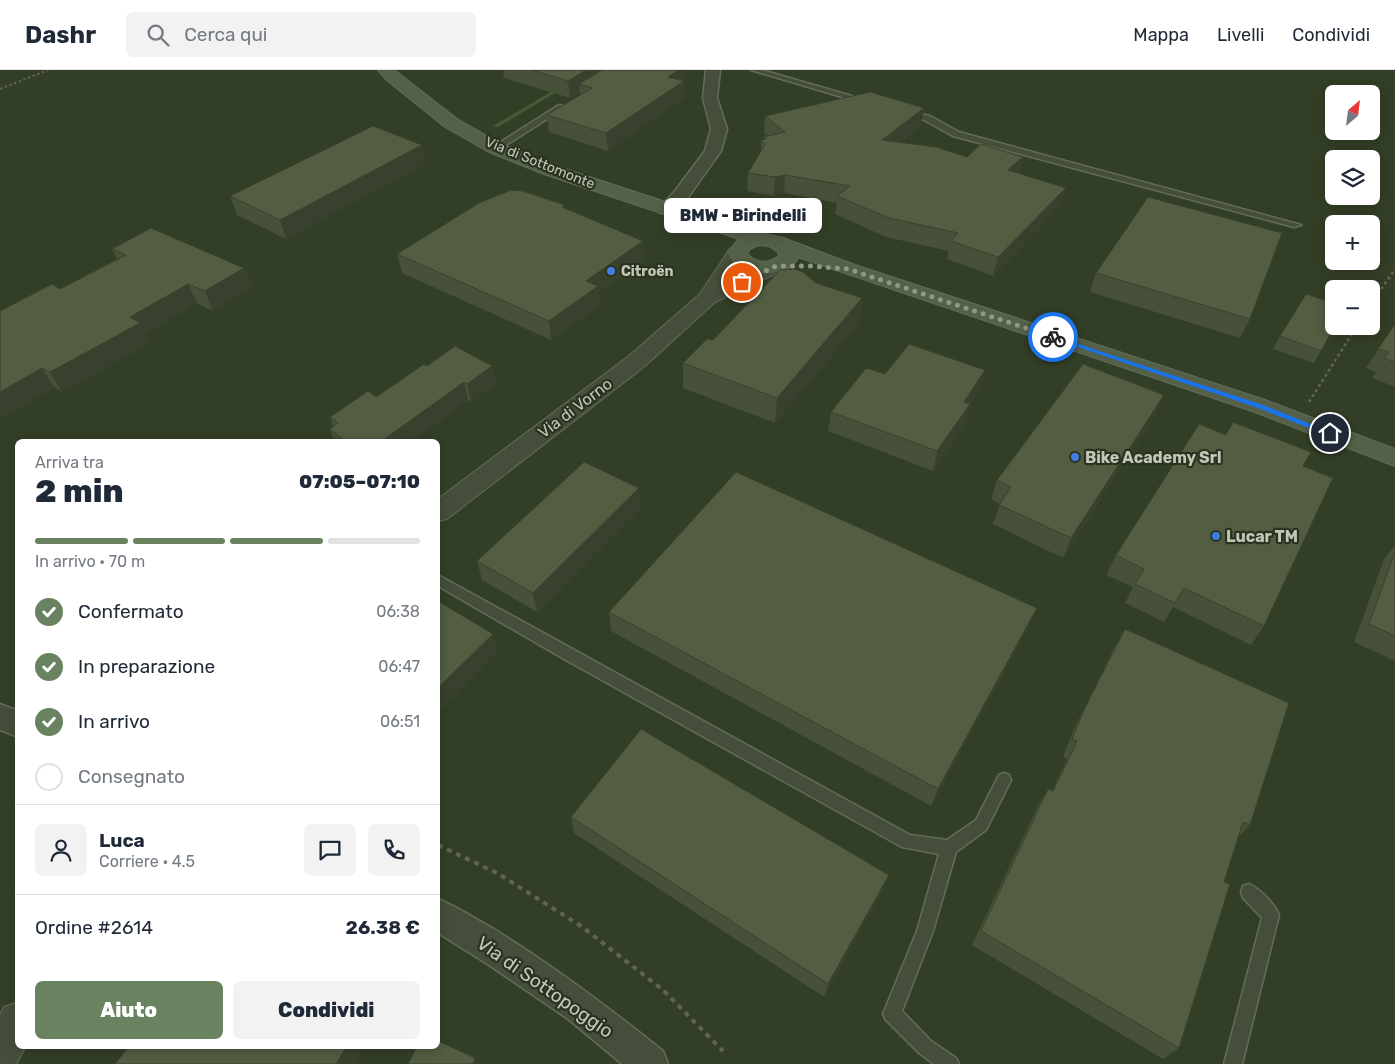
<!DOCTYPE html>
<html lang="it">
<head>
<meta charset="utf-8">
<style>
  body { margin:0; font-family:Rubik,sans-serif; background:#f2f2f3; color:#1f2937; height:100vh; display:flex; flex-direction:column; font-size:19px; white-space:nowrap }
  * { box-sizing:border-box; margin:0 }
  p { font-size:16px; color:#747a83 }
  .icon { flex:none; width:28px; height:28px; fill:none; stroke:currentColor; stroke-width:2; stroke-linecap:round; stroke-linejoin:round }
  .map { position:relative; flex:1; overflow:hidden }
  .details { position:absolute; left:15px; top:369px; width:425px; height:610px; display:flex; flex-direction:column; background:#fff; border-radius:8px; box-shadow:0 2px 12px #0003 }
  .details>* { flex:none }
  .needle { width:32px; rotate:28deg }
  .fabs { position:absolute; left:1325px; top:15px; display:grid; gap:10px }
  .fabs a { display:grid; place-items:center; width:55px; height:55px; border-radius:8px; background:#fff; box-shadow:0 2px 12px #0003; font-size:25px }
  .pin { position:absolute; display:grid; place-items:center; width:42px; height:42px; color:#fff; margin:-21px; border:2px solid #fff; border-radius:50%; box-shadow:0 1px 5px #0007 }
  .courier { position:absolute; display:grid; place-items:center; width:50px; height:50px; margin:-25px; border:4px solid #1a73e8; border-radius:50%; background:#fff; color:#222; box-shadow:0 1px 6px #0007 }
  .bubble { position:absolute; height:35px; border-radius:8px; background:#fff; box-shadow:0 2px 12px #0003; font-size:16px; font-weight:800; line-height:35px; text-align:center }
  .head em { font-style:normal; font-weight:800 }
  .head div { display:flex; flex-direction:column-reverse }
  .head { display:flex; align-items:center; justify-content:space-between; height:85px; padding:0 20px }
  h1 { font-size:32px; font-weight:800; line-height:38px }
  .bar { display:grid; grid-template-columns:repeat(4,1fr); gap:8px 5px; align-content:center; height:60px; padding:0 20px }
  .bar i { height:6px; border-radius:4px; background:#e0e1e3 }
  .bar .current { background:#698360 }
  .bar p { grid-column:span 4 }
  .line { display:flex; align-items:center; gap:12px; padding:0 20px; border-top:1px solid #e0e1e3 }
  .line div { flex:1 }
  .round { display:grid; place-items:center; flex:none; width:52px; height:52px; border-radius:8px; background:#f2f2f3 }
  ol { padding:0 20px; list-style:none }
  li { display:flex; align-items:center; gap:15px; height:55px }
  li p { margin-inline-start:auto }
  li .icon { padding:5px; border-radius:50%; background:#698360; color:#fff; stroke-width:4 }
  li:last-child { color:#747a83 }
  li i { width:28px; height:28px; border:2px solid #e0e1e3; border-radius:50% }
  .primary-button { display:flex; gap:10px; margin-top:auto; padding:10px 20px }
  .primary-button a { flex:1; height:58px; border-radius:8px; background:#698360; color:#fff; font-size:20px; font-weight:800; line-height:58px; text-align:center }
  .primary-button a+a { background:#f2f2f3; color:#1f2937 }
  header { display:flex; align-items:center; gap:30px; box-sizing:border-box; height:70px; padding:0 25px; background:#fff; border-bottom:1px solid #e0e1e3 }
  header strong { font-size:24px }
  nav { display:flex; gap:28px; margin-inline-start:auto; font-size:18px }
  .search { width:350px; height:45px; background:#f2f2f3; display:flex; align-items:center; gap:12px; box-sizing:border-box; padding:0 18px; border-radius:8px; color:#747a83; font-size:19px }
  .map>svg:first-child { display:block }
  .lines { fill:none; stroke-linecap:round; stroke-linejoin:round }
  .stream { fill:#495b34; fill-rule:evenodd }
  .service-casing { stroke:#626c58; stroke-width:3 }
  .minor-casing { stroke:#626c58; stroke-width:3 }
  .tertiary-casing { stroke:#626c58; stroke-width:2 }
  .secondary-casing { stroke:#626c58; stroke-width:2 }
  .path-far2 { stroke:#63644f; stroke-width:2; stroke-dasharray:2.5 2.5; stroke-linecap:butt }
  .path-far1 { stroke:#63644f; stroke-width:2.5; stroke-dasharray:3 3; stroke-linecap:butt }
  .path { stroke:#63644f; stroke-width:4; stroke-dasharray:5 5; stroke-linecap:butt }
  .service { fill:#454e3a; fill-rule:evenodd }
  .minor { fill:#454e3a; fill-rule:evenodd }
  .tertiary { fill:#454e3a; fill-rule:evenodd }
  .secondary { fill:#546048; fill-rule:evenodd }
  .wall { fill:#475039 }
  .shaded-wall { fill:#39412e }
  .building { fill:#525d42; stroke:#39412e }
  .route { fill:#1a73e8 }
  .done { stroke:#8e9884; stroke-width:5; stroke-dasharray:0 9 }
  .shop-dot { fill:#3f7fe0; stroke:#2a331f; stroke-width:2 }
  .labels { text-anchor:middle; dominant-baseline:central; stroke-width:4.5; stroke-linejoin:round; paint-order:stroke }
  .far-street-label { font-size:14px; fill:#bfc9b6; stroke:#2a331f }
  .far-poi-label { font-size:14px; font-weight:bold; fill:#bfc9b6; stroke:#2a331f; text-anchor:start }
  .street-label { font-size:16px; fill:#bfc9b6; stroke:#2a331f }
  .poi-label { font-size:16px; font-weight:bold; fill:#bfc9b6; stroke:#2a331f; text-anchor:start }
  .near-street-label { font-size:19px; fill:#bfc9b6; stroke:#2a331f }
</style>
</head>
<body>
<header>
<strong>Dashr</strong>
<div class="search"><svg class="icon" aria-label="search" viewBox="0 0 24 24"><circle cx="10" cy="10" r="6"/><path d="M15 15l6 6"/></svg>Cerca qui</div>
<nav><a>Mappa</a><a>Livelli</a><a>Condividi</a></nav>
</header>
<div class="map">
<svg width="1395" height="994" viewBox="0 0 1395 994">
  <rect width="100%" height="100%" fill="#333e26"/>
  <g class="lines">
    <path class="stream" d="M 561,16 L 565,17 L 498,57 L 493,56 Z"/>
    <defs>
      <path id="service" d="M 751,0 L 762,0 L 869,31 L 862,33 Z
        M 559,35 L 566,37 L 498,80 L 491,78 Z
        M 903,40 L 930,46 L 959,62 L 1301,155 L 1294,157 L 953,66 L 924,50 L 903,44 Z
        M 438,505 L 910,765 L 947,770 L 976,750 L 999,705 L 1004,703 L 1009,705 L 1011,710 L 986,760 L 956,782 L 933,861 L 902,941 L 931,971 L 956,988 L 959,994 L 934,994 L 919,983 L 886,950 L 883,944 L 917,861 L 939,784 L 902,777 L 564,589 L 438,516 Z
        M 1249,814 C 1260,819 1275,834 1279,845 L 1242,994 L 1224,994 L 1262,848 L 1243,828 L 1241,822 L 1243,816 Z"/>
      <path id="minor" d="M 706,0 L 720,0 L 717,28 L 727,59 L 721,81 L 687,129 L 672,143 L 660,143 L 658,139 L 675,121 L 705,81 L 711,59 L 703,28 Z
        M 0,634 L 18,641 L 18,667 L 0,660 Z
        M 438,829 C 457,837 474,848 492,858 C 552,895 608,937 663,981 L 668,994 L 622,994 L 568,949 L 489,895 L 438,863 Z"/>
      <path id="tertiary" d="M 737,177 L 744,179 L 747,183 L 730,210 L 776,190 L 783,192 L 786,196 L 783,200 L 715,232 L 645,296 L 447,449 L 438,451 L 438,429 L 629,286 L 700,224 L 730,179 Z
        M 18,932 L 18,976 L 26,976 L 16,994 L 0,994 L 0,945 L 4,937 Z"/>
      <path id="secondary" d="M 378,0 L 394,0 L 457,49 L 501,74 L 556,96 L 760,163 L 783,168 L 855,195 L 1268,331 L 1395,379 L 1395,396 L 1252,341 L 798,187 C 790,206 756,207 740,198 C 734,195 731,189 727,183 L 739,169 L 544,104 L 489,82 L 445,57 L 388,11 ZM 758,175 L 769,176 L 778,182 L 779,186 C 768,194 755,194 747,183 L 750,179 Z"/>
    </defs>
    <use href="#service" class="service-casing"/>
    <use href="#minor" class="minor-casing"/>
    <use href="#tertiary" class="tertiary-casing"/>
    <use href="#secondary" class="secondary-casing"/>
    <path class="path-far2" d="M 0,19 L 48,0"/>
    <path class="path-far1" d="M 1371,234 L 1395,199
      M 1309,332 L 1357,256"/>
    <path class="path" d="M 438,775 L 497,803 L 581,856 L 663,920 L 723,981"/>
    <use href="#service" class="service"/>
    <use href="#minor" class="minor"/>
    <use href="#tertiary" class="tertiary"/>
    <use href="#secondary" class="secondary"/>
  </g>
  <path class="wall" d="M 503,0 L 686,0 L 686,2 L 683,4 L 683,11 L 684,11 L 684,28 L 608,81 L 549,62 L 547,45 L 580,25 L 580,22 L 570,28 L 504,8 Z
    M 765,46 L 921,55 L 899,73 L 967,87 L 1023,87 L 1019,103 L 1060,136 L 993,206 L 947,189 L 949,181 L 886,167 L 835,144 L 837,133 L 784,123 L 774,126 L 747,121 L 748,103 L 761,82 L 761,70 L 764,70 L 764,67 L 767,66 L 764,63 Z
    M 426,93 L 286,169 L 237,145 L 230,126 Z
    M 566,139 L 644,190 L 598,222 L 600,235 L 551,270 L 402,203 L 397,184 Z
    M 112,179 L 244,198 L 252,217 L 213,241 L 197,233 L 145,264 L 150,273 L 62,322 L 54,317 L 0,349 L 60,219 L 117,189 Z
    M 1096,203 L 1250,249 L 1240,268 L 1090,222 Z
    M 816,213 L 862,228 L 859,253 L 775,353 L 683,318 L 683,293 L 713,270 Z
    M 1395,254 L 1395,317 L 1372,308 L 1376,302 L 1366,298 Z
    M 1335,256 L 1314,293 L 1273,279 L 1280,266 Z
    M 427,296 L 492,296 L 496,314 L 471,332 L 468,330 L 412,371 L 334,371 L 330,359 L 333,356 L 330,347 L 376,327 Z
    M 885,304 L 980,319 L 970,334 L 965,354 L 933,401 L 828,361 L 831,342 Z
    M 1164,325 L 1155,345 L 1063,488 L 993,454 L 1000,434 L 991,429 L 997,410 Z
    M 1303,396 L 1264,556 L 1251,575 L 1173,537 L 1164,552 L 1125,533 L 1133,517 L 1106,505 L 1116,485 Z
    M 639,418 L 640,438 L 537,542 L 482,510 L 477,491 Z
    M 1395,475 L 1395,591 L 1354,572 L 1384,489 Z
    M 609,542 L 1029,557 L 931,736 L 611,561 Z
    M 1125,559 L 1250,755 L 1238,767 L 1224,812 L 1179,978 L 1163,989 L 972,875 L 1038,736 L 1048,719 L 1052,721 L 1067,689 L 1063,686 L 1074,659 L 1114,578 Z
    M 571,747 L 883,820 L 824,927 L 574,763 Z"/>
  <path class="shaded-wall" d="M 586,0 L 615,0 L 579,14 L 580,22 L 570,28 L 568,11 Z
    M 671,0 L 686,0 L 686,2 L 683,4 L 683,12 L 684,11 L 684,28 L 608,81 L 606,63 L 668,7 Z
    M 924,38 L 921,55 L 879,88 L 882,70 Z
    M 422,75 L 426,93 L 286,169 L 280,150 Z
    M 1023,87 L 1019,105 L 1008,100 Z
    M 785,105 L 784,123 L 774,126 L 775,107 Z
    M 1066,118 L 1060,136 L 993,206 L 998,187 Z
    M 643,171 L 644,190 L 598,222 L 600,235 L 551,270 L 549,251 L 586,211 Z
    M 244,198 L 252,217 L 213,241 L 205,221 Z
    M 188,214 L 197,233 L 145,264 L 150,273 L 62,322 L 50,302 L 130,247 Z
    M 862,228 L 859,253 L 775,353 L 777,328 Z
    M 492,296 L 496,314 L 471,332 L 467,314 Z
    M 42,298 L 54,317 L 0,349 L 0,322 Z
    M 985,300 L 980,319 L 970,334 L 965,354 L 933,401 L 937,381 L 964,332 Z
    M 464,312 L 468,330 L 412,371 L 382,371 Z
    M 1164,325 L 1155,345 L 1063,488 L 1071,468 Z
    M 639,418 L 640,438 L 537,542 L 533,523 Z
    M 1037,538 L 1029,557 L 931,736 L 938,719 Z
    M 493,564 L 497,582 L 438,642 L 438,618 Z
    M 889,805 L 883,820 L 824,927 L 828,914 Z
    M 347,976 L 365,976 L 355,994 L 336,994 Z
    M 475,988 L 479,994 L 473,994 Z"/>
  <path class="building" d="M 532,0 L 586,0 L 568,11 Z
    M 602,0 L 678,0 L 668,7 L 684,11 L 606,63 L 547,45 L 592,18 L 579,14 Z
    M 870,22 L 924,38 L 882,70 L 936,77 L 967,87 L 981,74 L 1023,87 L 1008,100 L 1066,118 L 998,187 L 951,171 L 958,163 L 889,148 L 837,126 L 850,116 L 785,105 L 775,107 L 748,103 L 765,74 L 761,70 L 766,69 L 764,67 L 785,62 L 765,46 Z
    M 373,56 L 422,75 L 280,150 L 230,126 Z
    M 511,120 L 523,121 L 565,135 L 562,137 L 643,171 L 586,211 L 598,216 L 549,251 L 397,184 L 479,133 Z
    M 1148,127 L 1282,163 L 1250,249 L 1096,203 Z
    M 151,158 L 244,198 L 205,221 L 188,214 L 130,247 L 140,253 L 50,302 L 42,298 L 0,322 L 0,241 L 52,214 L 60,219 L 126,185 L 112,179 Z
    M 795,199 L 803,202 L 816,213 L 862,228 L 777,328 L 683,293 L 707,269 L 713,270 L 780,200 Z
    M 1306,224 L 1334,233 L 1334,256 L 1335,256 L 1321,281 L 1280,266 Z
    M 1395,254 L 1395,292 L 1384,288 L 1389,282 L 1378,279 Z
    M 909,274 L 985,300 L 964,332 L 970,334 L 937,381 L 831,342 L 866,298 L 885,304 Z
    M 455,276 L 492,296 L 467,314 L 464,312 L 382,371 L 345,371 L 330,359 L 338,353 L 330,347 L 368,321 L 376,327 L 424,294 L 427,296 Z
    M 1083,294 L 1164,325 L 1071,468 L 999,435 L 1011,417 L 997,410 Z
    M 1233,352 L 1311,382 L 1303,396 L 1333,408 L 1264,556 L 1184,518 L 1175,533 L 1135,514 L 1144,499 L 1116,485 L 1199,354 L 1226,365 Z
    M 584,392 L 639,418 L 533,523 L 477,491 Z
    M 736,402 L 1037,538 L 938,719 L 609,542 Z
    M 1395,482 L 1395,566 L 1369,554 Z
    M 438,531 L 493,564 L 438,618 Z
    M 1125,559 L 1289,633 L 1250,755 L 1243,752 L 1224,812 L 1230,814 L 1179,978 L 981,861 L 1048,719 L 1053,721 L 1073,680 L 1077,671 L 1072,669 L 1084,640 Z
    M 641,659 L 889,805 L 828,914 L 571,747 Z
    M 438,971 L 475,988 L 473,994 L 408,994 L 417,976 L 438,976 Z
    M 129,976 L 347,976 L 336,994 L 115,994 Z"/>
  <path class="route" d="M 1051,265 L 1263,335 L 1333,363 L 1327,365 L 1258,338 L 1051,268 Z"/>
  <g class="lines">
    <path class="done" d="M 742,212 L 776,196 L 809,196 L 848,199 L 1053,267"/>
  </g>
  <g class="shop-dot">
    <circle cx="611" cy="201" r="5"/>
    <circle cx="1075" cy="387" r="5"/>
    <circle cx="1216" cy="466" r="5"/>
  </g>
  <g class="labels">
    <g class="far-street-label">
      <text transform="translate(540 93) rotate(22)">Via di Sottomonte</text>
    </g>
    <g class="far-poi-label">
      <text x="621" y="201">Citroën</text>
    </g>
    <g class="street-label">
      <text transform="translate(575 338) rotate(-37)">Via di Vorno</text>
    </g>
    <g class="poi-label">
      <text x="1085" y="387">Bike Academy Srl</text>
      <text x="1226" y="466">Lucar TM</text>
    </g>
    <g class="near-street-label">
      <text transform="translate(545 917) rotate(35)">Via di Sottopoggio</text>
    </g>
  </g>
</svg>
<div class="fabs">
<a><svg class="needle" viewBox="-14 -14 28 28"><path d="M0-13l5 13h-10z" fill="#e53935"/><path d="M0 13l5-13h-10z" fill="#747a83"/></svg></a>
<a><svg class="icon" aria-label="layers" viewBox="0 0 24 24"><path d="M12 4l9 5-9 5-9-5zM3 14l9 5 9-5"/></svg></a>
<a>+</a>
<a>−</a>
</div>
<div class="pin" style="left:742px;top:212px;background:#ea580c"><svg class="icon" aria-label="bag" viewBox="0 0 24 24"><path d="M5 8h14l-1 12H6zM9 8a3 3 0 0 1 6 0"/></svg></div>
<div class="pin" style="left:1330px;top:363px;background:#1f2937"><svg class="icon" aria-label="home" viewBox="0 0 24 24"><path d="M3 11l9-7 9 7M6 9v11h12V9"/></svg></div>
<div class="courier" style="left:1053px;top:267px"><svg class="icon" aria-label="bike" viewBox="0 0 24 24"><circle cx="6" cy="16" r="4"/><circle cx="18" cy="16" r="4"/><path d="M6 16l4-8h5l3 8M10 8l3 8H6M13 5h3"/></svg></div>
<div class="bubble" style="left:664px;top:128px;width:158px">BMW - Birindelli</div>
<section class="details">
<div class="head"><div><h1>2 min</h1><p>Arriva tra</p></div><em>07:05–07:10</em></div>
<div class="bar"><i class="current"></i><i class="current"></i><i class="current"></i><i></i><p>In arrivo · 70 m</p></div>
<ol>
<li><svg class="icon" aria-label="check" viewBox="0 0 24 24"><path d="M5 12l5 5 9-10"/></svg>Confermato<p>06:38</p></li>
<li><svg class="icon" aria-label="check" viewBox="0 0 24 24"><path d="M5 12l5 5 9-10"/></svg>In preparazione<p>06:47</p></li>
<li><svg class="icon" aria-label="check" viewBox="0 0 24 24"><path d="M5 12l5 5 9-10"/></svg>In arrivo<p>06:51</p></li>
<li><i></i>Consegnato</li>
</ol>
<div class="line" style="height:90px"><a class="round"><svg class="icon" aria-label="person" viewBox="0 0 24 24"><circle cx="12" cy="8" r="4"/><path d="M4 21q1-7 8-7t8 7"/></svg></a><div><b>Luca</b><p>Corriere · 4.5</p></div><a class="round"><svg class="icon" aria-label="chat" viewBox="0 0 24 24"><path d="M4 5h16v11H9l-5 4z"/></svg></a><a class="round"><svg class="icon" aria-label="phone" viewBox="0 0 24 24"><path d="M5 4h4l2 5-3 2q2 4 5 5l2-3 5 2v4C11 20 4 13 5 4z"/></svg></a></div>
<div class="line" style="height:65px"><div>Ordine #2614</div><b>26.38 €</b></div>
<div class="primary-button"><a>Aiuto</a><a>Condividi</a></div>
</section>
</div>
</body>
</html>
